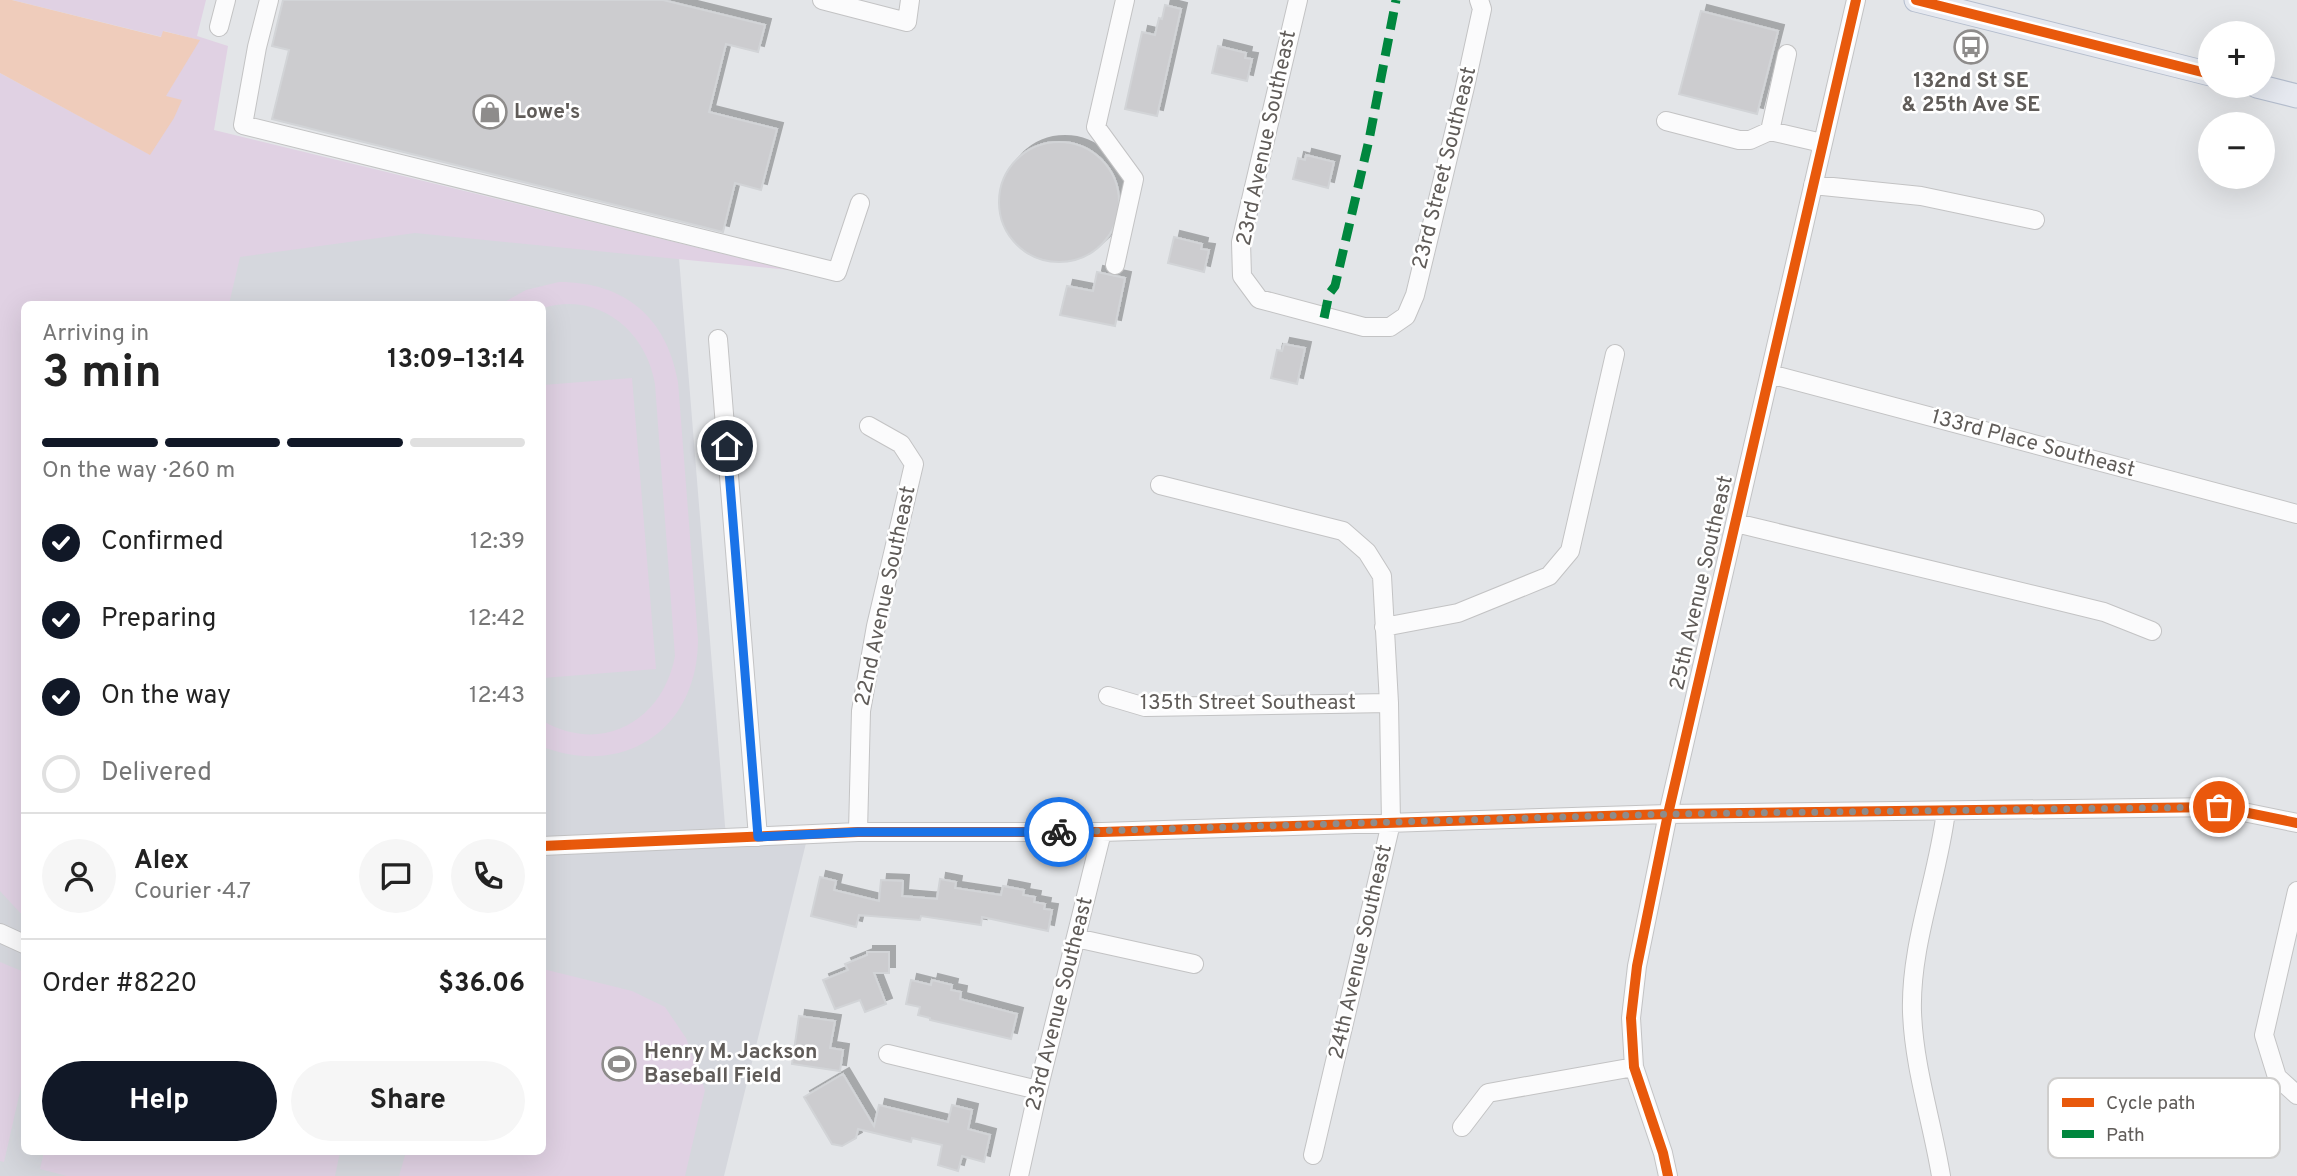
<!DOCTYPE html>
<html lang="en">
<head>
<meta charset="utf-8">
<style>
  body { margin:0; font-family:Overpass,sans-serif; background:#f6f6f6; color:#222; height:100vh; display:flex; flex-direction:column; font-size:26px; white-space:nowrap }
  * { box-sizing:border-box; margin:0 }
  p { font-size:23px; color:#767676 }
  .icon { flex:none; width:38px; height:38px; fill:none; stroke:currentColor; stroke-width:2; stroke-linecap:round; stroke-linejoin:round }
  .map { position:relative; flex:1; overflow:hidden }
  .sheet { position:absolute; left:21px; top:301px; width:525px; height:854px; display:flex; flex-direction:column; background:#fff; border-radius:10px; box-shadow:0 7px 28px #0002 }
  .sheet>* { flex:none }
  .tools { position:absolute; left:2198px; top:21px; display:grid; gap:14px }
  .tools a { display:grid; place-items:center; width:77px; height:77px; border-radius:50%; background:#fff; box-shadow:0 7px 28px #0002; font-size:35px }
  .pin { position:absolute; display:grid; place-items:center; width:60px; height:60px; color:#fff; margin:-30px; border:4px solid #fff; border-radius:50%; box-shadow:0 2px 7px #0007 }
  .courier { position:absolute; display:grid; place-items:center; width:70px; height:70px; margin:-35px; border:5px solid #1a73e8; border-radius:50%; background:#fff; color:#222; box-shadow:0 2px 9px #0007 }
  .headline em { font-style:normal; font-weight:700 }
  .headline div { display:flex; flex-direction:column-reverse }
  .headline { display:flex; align-items:center; justify-content:space-between; height:119px; padding:0 21px }
  h1 { font-size:46px; font-weight:700; line-height:52px }
  .bar { display:grid; grid-template-columns:repeat(4,1fr); gap:10px 7px; align-content:center; height:84px; padding:0 21px }
  .bar i { height:9px; border-radius:5px; background:#e0e0e0 }
  .bar .active { background:#111827 }
  .bar p { grid-column:span 4 }
  .line { display:flex; align-items:center; gap:18px; padding:0 21px; border-top:2px solid #e0e0e0 }
  .line div { flex:1 }
  .round { display:grid; place-items:center; flex:none; width:74px; height:74px; border-radius:37px; background:#f6f6f6 }
  ol { padding:0 21px; list-style:none }
  li { display:flex; align-items:center; gap:21px; height:77px }
  li p { margin-inline-start:auto }
  li .icon { padding:7px; border-radius:50%; background:#111827; color:#fff; stroke-width:4 }
  li:last-child { color:#767676 }
  li i { width:38px; height:38px; border:4px solid #e0e0e0; border-radius:50% }
  .action { display:flex; gap:14px; margin-top:auto; padding:14px 21px }
  .action a { flex:1; height:80px; border-radius:42px; background:#111827; color:#fff; font-size:28px; font-weight:700; line-height:80px; text-align:center }
  .action a+a { background:#f6f6f6; color:#222 }
  .map>svg:first-child { display:block }
  .education { fill:#d5d7dd }
  .green { fill:#e0d1e3 }
  .water { fill:#efccbb }
  .building { fill:#cccccf; stroke:#d2d4d7; stroke-width:2; filter:url(#shadow) }
  .lines { fill:none; stroke-linecap:round; stroke-linejoin:round }
  .minor-casing { stroke:#c3c3c4; stroke-width:20 }
  .major-casing { stroke:#b4bdcd; stroke-width:25 }
  .minor { stroke:#fbfbfc; stroke-width:18 }
  .major { stroke:#e6e9f0; stroke-width:23 }
  .quiet { stroke:#00873e; stroke-width:9; stroke-dasharray:18 9; stroke-linecap:butt }
  .cycleway-casing { stroke:#fff; stroke-width:15 }
  .cycleway { stroke:#e8590c; stroke-width:10 }
  .done { stroke:#8e8c8b; stroke-width:7; stroke-dasharray:0 12.6 }
  .route { stroke:#1a73e8; stroke-width:9 }
  .labels { text-anchor:middle; dominant-baseline:central; stroke-width:5; stroke-linejoin:round; paint-order:stroke }
  .poi-label { font-size:21px; font-weight:bold; fill:#605c59; stroke:#fff; text-anchor:start }
  .street-label { font-size:21px; fill:#605c59; stroke:#fff }
  .key { fill:#fff; stroke:#cfcecd; stroke-width:2 }
  .key-label { font-size:19px; fill:#605c59 }
</style>
</head>
<body>
<div class="map">
<svg width="2297" height="1176" viewBox="0 0 2297 1176">
  <defs>
    <filter id="shadow"><feDropShadow dx="6" dy="-6" stdDeviation="0" flood-color="#0004"/></filter>
  </defs>
  <rect width="100%" height="100%" fill="#e3e5e8"/>
  <path class="education" d="M 240,154 L 679,258 L 726,838 L 808,835 L 724,1176 L 0,1176 L 0,680 L 24,686 L 24,1152 L 542,1152 L 542,304 L 206,304 Z"/>
  <path class="green" d="M 12,0 L 206,0 L 197,36 L 228,46 L 214,130 L 789,270 L 415,233 L 240,257 L 229,304 L 24,304 L 24,917 L 0,891 L 0,73 L 149,154 L 181,100 L 165,97 L 199,40 L 164,31 L 162,37 Z
    M 559,282 C 625,282 667,318 678,382 L 698,639 C 698,728 626,778 543,747 L 543,721 C 602,755 663,721 675,656 L 655,384 C 646,330 598,291 543,308 L 542,304 L 501,304 L 526,290 Z
    M 632,378 L 656,669 L 543,678 L 543,385 Z
    M 0,962 L 24,972 L 24,1074 L 4,1162 L 0,1161 Z
    M 543,969 L 632,991 L 665,1007 L 686,1038 L 705,1090 L 685,1176 L 399,1176 L 406,1152 L 542,1152 Z
    M 44,1152 L 340,1152 L 335,1176 L 67,1176 L 40,1169 Z"/>
  <path class="water" d="M 0,0 L 12,0 L 161,37 L 163,31 L 200,40 L 166,96 L 182,100 L 174,118 L 150,155 L 0,73 Z"/>
  <path class="building" d="M 283,0 L 663,0 L 765,25 L 758,52 L 726,44 L 709,112 L 777,129 L 761,190 L 735,183 L 723,232 L 272,119 L 289,50 L 272,46 Z
    M 1165,5 L 1181,9 L 1157,116 L 1125,109 L 1142,32 L 1155,35 L 1159,18 L 1162,19 Z
    M 1701,11 L 1778,31 L 1757,114 L 1679,94 Z
    M 1218,46 L 1246,53 L 1245,58 L 1252,59 L 1247,81 L 1212,73 Z
    M999 202a60 60 0 1 1 120 0a60 60 0 1 1-120 0Z
    M 1306,155 L 1334,162 L 1328,188 L 1293,179 L 1298,158 L 1305,160 Z
    M 1174,237 L 1202,244 L 1201,249 L 1209,250 L 1204,272 L 1168,263 Z
    M 1097,272 L 1125,278 L 1115,326 L 1060,315 L 1067,286 L 1093,291 Z
    M 1284,344 L 1305,348 L 1297,384 L 1271,378 L 1277,350 L 1282,351 Z
    M 820,877 L 836,881 L 834,890 L 879,901 L 881,880 L 903,881 L 902,896 L 937,899 L 940,879 L 956,882 L 955,888 L 1001,895 L 1003,886 L 1024,890 L 1023,895 L 1035,897 L 1034,902 L 1045,904 L 1044,909 L 1052,910 L 1048,931 L 982,917 L 981,925 L 921,916 L 920,920 L 859,915 L 856,927 L 811,916 Z
    M 867,952 L 889,952 L 889,973 L 874,973 L 886,1004 L 865,1012 L 860,1000 L 835,1009 L 823,980 L 848,970 L 845,964 L 867,955 Z
    M 911,980 L 931,985 L 932,980 L 952,985 L 951,990 L 961,992 L 960,999 L 1017,1014 L 1011,1039 L 930,1020 L 930,1018 L 918,1015 L 920,1007 L 906,1004 Z
    M 799,1016 L 835,1021 L 830,1048 L 843,1050 L 840,1071 L 792,1064 Z
    M 843,1074 L 874,1126 L 879,1105 L 948,1122 L 952,1105 L 972,1110 L 968,1129 L 990,1135 L 984,1162 L 962,1156 L 958,1171 L 938,1165 L 942,1145 L 912,1138 L 911,1142 L 858,1129 L 856,1138 L 842,1146 L 832,1144 L 804,1097 Z"/>
  <g class="lines">
    <defs>
      <path id="minor" d="M 269,0 L 257,47 L 243,125 L 837,272 L 860,203
        M 822,0 L 907,22 L 910,0
        M 1298,0 L 1241,242 L 1242,276 L 1259,299 L 1364,327 L 1390,327 L 1406,316 L 1415,295 L 1465,87 L 1482,9 L 1479,0
        M 219,27 L 226,0
        M 1666,121 L 1739,140 L 1750,140 L 1770,131 L 1822,143
        M 1770,131 L 1787,54
        M 1813,185 L 1921,196 L 2035,220
        M 1115,265 L 1134,179 L 1096,127 L 1125,0
        M 718,339 L 758,837
        M 1770,374 L 2297,514
        M 1160,485 L 1343,531 L 1367,552 L 1382,576 L 1389,703 L 1391,823 L 1313,1155
        M 1736,523 L 2059,601 L 2104,612 L 2152,631
        M 1384,627 L 1458,613 L 1549,576 L 1570,551 L 1615,354
        M 1108,696 L 1145,707 L 1389,703
        M 858,832 L 861,711 L 876,626 L 914,464 L 901,444 L 869,426
        M 542,846 L 858,832 L 1102,832 L 1668,814 L 2219,807 L 2297,823
        M 2297,891 L 2264,1035 L 2277,1077 L 2297,1095
        M 0,933 L 24,944
        M 1076,938 L 1194,964
        M 888,1054 L 1038,1090
        M 1462,1127 L 1488,1093 L 1634,1067
        M 1019,1176 L 1038,1090 L 1102,832
        M 1668,1176 L 1663,1153 L 1634,1067 L 1631,1018 L 1637,966 L 1668,814 L 1856,0
        M 1941,1176 C 1932,1121 1914,1068 1912,1012 C 1910,944 1938,878 1946,811"/>
      <path id="major" d="M 1916,0 L 2210,74
        M 2257,86 L 2297,96"/>
    </defs>
    <use href="#minor" class="minor-casing"/>
    <use href="#major" class="major-casing"/>
    <use href="#minor" class="minor"/>
    <use href="#major" class="major"/>
    <path class="quiet" d="M 1324,318 L 1329,294 L 1335,286 L 1369,140 L 1396,0"/>
    <defs>
      <path id="cycleway" d="M 1916,0 L 2210,74
        M 542,846 L 858,832 L 1102,832 L 1668,814 L 2219,807 L 2297,823
        M 1668,1176 L 1663,1153 L 1634,1067 L 1631,1018 L 1637,966 L 1668,814 L 1856,0"/>
    </defs>
    <use href="#cycleway" class="cycleway-casing"/>
    <use href="#cycleway" class="cycleway"/>
  </g>
  <g class="lines">
    <path class="done" d="M 1059,832 L 1668,814 L 2219,807"/>
    <path class="route" d="M 727,446 L 758,837 L 858,832 L 1059,832"/>
  </g>
  <defs>
    <symbol id="bus-ring" viewBox="-11 -11 22 22"><circle r="9.5" fill="#fff" stroke="#8e8c8b" stroke-width="1.5"/><path d="M-5-6H5V4H4V6H2V4H-2V6H-4V4H-5ZM-3.5-4V0h7V-4ZM-3.5 1.2v1.5H-2V1.2ZM2 1.2v1.5H3.5V1.2Z" fill="#8e8c8b"/></symbol>
    <symbol id="shop-ring" viewBox="-11 -11 22 22"><circle r="9.5" fill="#fff" stroke="#8e8c8b" stroke-width="1.5"/><path d="M-5-2.5h2.3a2.7 3.5 0 0 1 5.4 0H5L5.5 6h-11ZM-1.5-2.5h3a1.5 2.3 0 0 0-3 0Z" fill="#8e8c8b"/></symbol>
    <symbol id="stadium-ring" viewBox="-11 -11 22 22"><circle r="9.5" fill="#fff" stroke="#8e8c8b" stroke-width="1.5"/><path d="M0-5a6.5 5 0 1 0 0 10a6.5 5 0 1 0 0-10ZM-3.5-1.8h7v3.6h-7Z" fill="#8e8c8b"/></symbol>
  </defs>
  <g fill-rule="evenodd">
    <use href="#bus-ring" x="1952" y="28" width="38" height="38"/>
    <use href="#shop-ring" x="471" y="93" width="38" height="38"/>
    <use href="#stadium-ring" x="600" y="1045" width="38" height="38"/>
  </g>
  <g class="labels">
    <g class="poi-label">
      <text x="1971" y="81" text-anchor="middle">132nd St SE<tspan x="1971" dy="24">&amp; 25th Ave SE</tspan></text>
      <text x="514" y="112">Lowe's</text>
      <text x="644" y="1052">Henry M. Jackson<tspan x="644" dy="24">Baseball Field</tspan></text>
    </g>
    <g class="street-label">
      <text transform="translate(1267 138) rotate(-78)">23rd Avenue Southeast</text>
      <text transform="translate(1445 168) rotate(-76)">23rd Street Southeast</text>
      <text transform="translate(2033 444) rotate(15)">133rd Place Southeast</text>
      <text transform="translate(1702 583) rotate(-77)">25th Avenue Southeast</text>
      <text transform="translate(886 596) rotate(-78)">22nd Avenue Southeast</text>
      <text x="1248" y="703">135th Street Southeast</text>
      <text transform="translate(1361 952) rotate(-77)">24th Avenue Southeast</text>
      <text transform="translate(1060 1004) rotate(-76)">23rd Avenue Southeast</text>
    </g>
  </g>
  <rect x="2048" y="1078" width="232" height="80" rx="10" class="key"/>
  <rect x="2062" y="1098" width="32" height="9" fill="#e8590c"/>
  <rect x="2062" y="1130" width="32" height="8" fill="#00873e"/>
  <g class="key-label">
    <text x="2106" y="1109">Cycle path</text>
    <text x="2106" y="1141">Path</text>
  </g>
</svg>
<div class="tools">
<a>+</a>
<a>−</a>
</div>
<div class="pin" style="left:2219px;top:807px;background:#ea580c"><svg class="icon" aria-label="bag" viewBox="0 0 24 24"><path d="M5 8h14l-1 12H6zM9 8a3 3 0 0 1 6 0"/></svg></div>
<div class="pin" style="left:727px;top:446px;background:#1f2937"><svg class="icon" aria-label="home" viewBox="0 0 24 24"><path d="M3 11l9-7 9 7M6 9v11h12V9"/></svg></div>
<div class="courier" style="left:1059px;top:832px"><svg class="icon" aria-label="bike" viewBox="0 0 24 24"><circle cx="6" cy="16" r="4"/><circle cx="18" cy="16" r="4"/><path d="M6 16l4-8h5l3 8M10 8l3 8H6M13 5h3"/></svg></div>
<section class="sheet">
<div class="headline"><div><h1>3 min</h1><p>Arriving in</p></div><em>13:09–13:14</em></div>
<div class="bar"><i class="active"></i><i class="active"></i><i class="active"></i><i></i><p>On the way · 260 m</p></div>
<ol>
<li><svg class="icon" aria-label="check" viewBox="0 0 24 24"><path d="M5 12l5 5 9-10"/></svg>Confirmed<p>12:39</p></li>
<li><svg class="icon" aria-label="check" viewBox="0 0 24 24"><path d="M5 12l5 5 9-10"/></svg>Preparing<p>12:42</p></li>
<li><svg class="icon" aria-label="check" viewBox="0 0 24 24"><path d="M5 12l5 5 9-10"/></svg>On the way<p>12:43</p></li>
<li><i></i>Delivered</li>
</ol>
<div class="line" style="height:126px"><a class="round"><svg class="icon" aria-label="person" viewBox="0 0 24 24"><circle cx="12" cy="8" r="4"/><path d="M4 21q1-7 8-7t8 7"/></svg></a><div><b>Alex</b><p>Courier · 4.7</p></div><a class="round"><svg class="icon" aria-label="chat" viewBox="0 0 24 24"><path d="M4 5h16v11H9l-5 4z"/></svg></a><a class="round"><svg class="icon" aria-label="phone" viewBox="0 0 24 24"><path d="M5 4h4l2 5-3 2q2 4 5 5l2-3 5 2v4C11 20 4 13 5 4z"/></svg></a></div>
<div class="line" style="height:91px"><div>Order #8220</div><b>$36.06</b></div>
<div class="action"><a>Help</a><a>Share</a></div>
</section>
</div>
</body>
</html>
